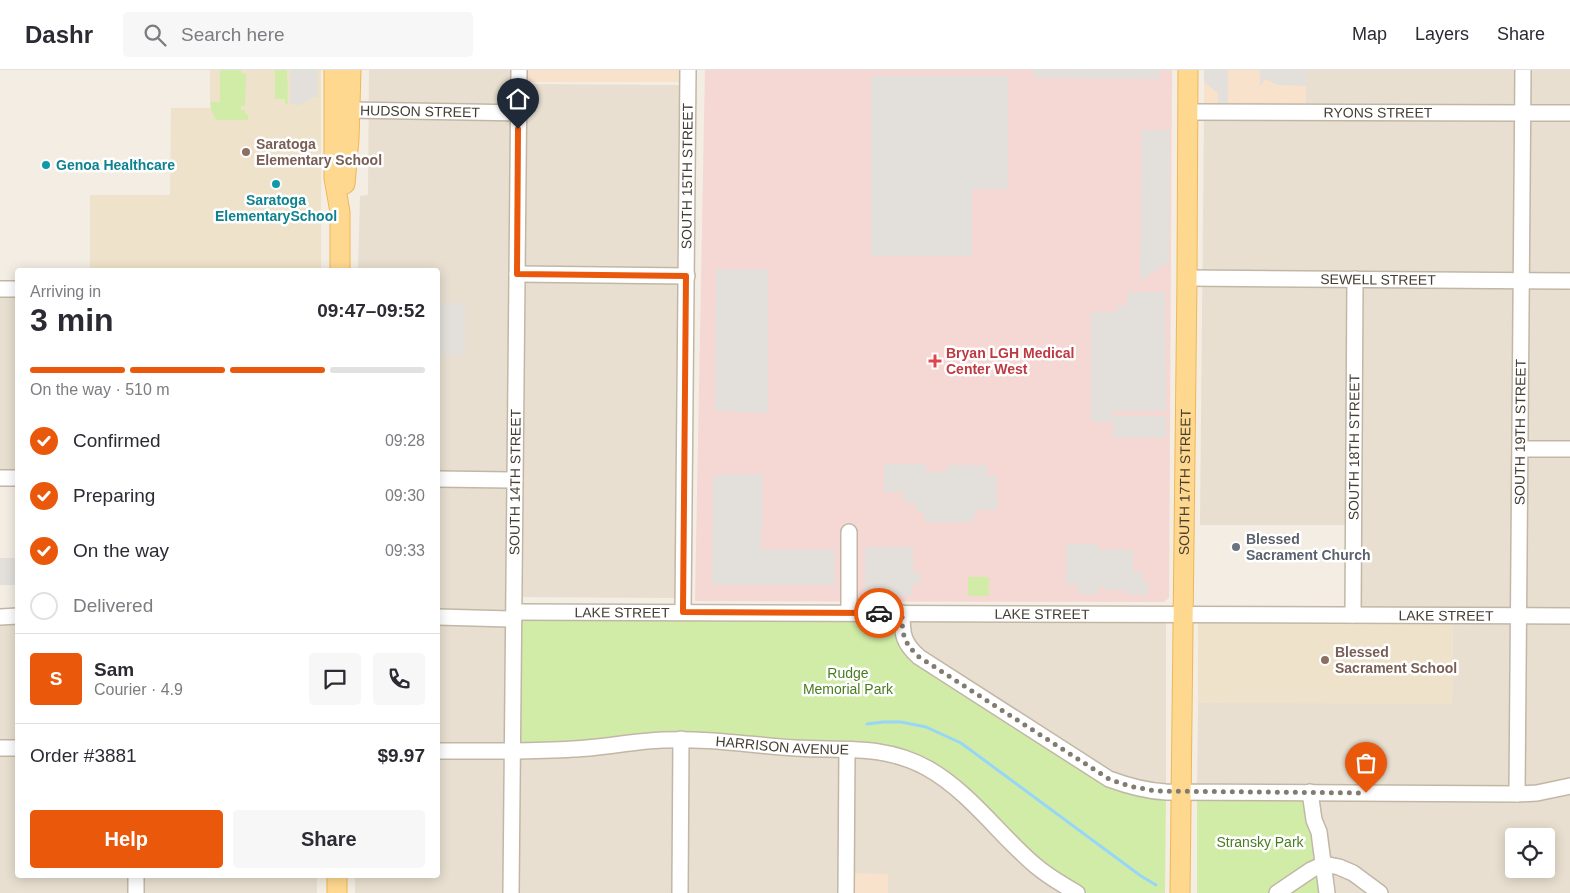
<!DOCTYPE html>
<html lang="en">
<head>
<meta charset="utf-8">
<style>
  body { margin:0; font-family:Arial,sans-serif; background:#f7f7f7; color:#2b2b33; height:100vh; display:flex; flex-direction:column; font-size:19px; white-space:nowrap }
  * { box-sizing:border-box; margin:0 }
  p { font-size:16px; color:#7c7c81 }
  .icon { flex:none; width:28px; height:28px; fill:none; stroke:currentColor; stroke-width:2; stroke-linecap:round; stroke-linejoin:round }
  .map { position:relative; flex:1; overflow:hidden }
  .side { position:absolute; left:15px; top:198px; width:425px; height:610px; display:flex; flex-direction:column; background:#fff; border-radius:5px; box-shadow:0 2px 12px #0003 }
  .side>* { flex:none }
  .fabs { position:absolute; left:1505px; top:758px; display:grid; gap:10px }
  .fabs a { display:grid; place-items:center; width:50px; height:50px; border-radius:5px; background:#fff; box-shadow:0 2px 12px #0003; font-size:25px }
  .pin { position:absolute; display:grid; place-items:center; width:42px; height:42px; color:#fff; margin:-51px -21px; border-radius:50% 50% 50% 0; rotate:-45deg; box-shadow:0 0 5px #0007 }
  .pin .icon { rotate:45deg }
  .courier { position:absolute; display:grid; place-items:center; width:50px; height:50px; margin:-25px; border:4px solid #ea580c; border-radius:50%; background:#fff; color:#222; box-shadow:0 1px 6px #0007 }
  .headline em { font-style:normal; font-weight:800 }
  .headline div { display:flex; flex-direction:column-reverse }
  .headline { display:flex; align-items:center; justify-content:space-between; height:85px; padding:0 15px }
  h1 { font-size:32px; font-weight:800; line-height:38px }
  .bar { display:grid; grid-template-columns:repeat(4,1fr); gap:8px 5px; align-content:center; height:60px; padding:0 15px }
  .bar i { height:6px; border-radius:4px; background:#e1e1e2 }
  .bar .on { background:#ea580c }
  .bar p { grid-column:span 4 }
  .line { display:flex; align-items:center; gap:12px; padding:0 15px; border-top:1px solid #e1e1e2 }
  .line div { flex:1 }
  .round { display:grid; place-items:center; flex:none; width:52px; height:52px; border-radius:5px; background:#f7f7f7 }
  ol { padding:0 15px; list-style:none }
  li { display:flex; align-items:center; gap:15px; height:55px }
  li p { margin-inline-start:auto }
  li .icon { padding:5px; border-radius:50%; background:#ea580c; color:#fff; stroke-width:4 }
  li:last-child { color:#7c7c81 }
  li i { width:28px; height:28px; border:2px solid #e1e1e2; border-radius:50% }
  .primary-button { display:flex; gap:10px; margin-top:auto; padding:10px 15px }
  .primary-button a { flex:1; height:58px; border-radius:5px; background:#ea580c; color:#fff; font-size:20px; font-weight:800; line-height:58px; text-align:center }
  .primary-button a+a { background:#f7f7f7; color:#2b2b33 }
  header { display:flex; align-items:center; gap:30px; box-sizing:border-box; height:70px; padding:0 25px; background:#fff; border-bottom:1px solid #e1e1e2 }
  header strong { font-size:24px }
  nav { display:flex; gap:28px; margin-inline-start:auto; font-size:18px }
  .search { width:350px; height:45px; background:#f7f7f7; display:flex; align-items:center; gap:12px; box-sizing:border-box; padding:0 18px; border-radius:5px; color:#7c7c81; font-size:19px }
  .map>svg:first-child { display:block }
  .residential { fill:#e8dfd0; fill-rule:evenodd }
  .commercial { fill:#f8e2cb }
  .education { fill:#eee2cb }
  .medical { fill:#f5d7d4 }
  .green { fill:#d1eca7 }
  .parking { fill:#e3e0dc }
  .lines { fill:none; stroke-linecap:round; stroke-linejoin:round }
  .stream { stroke:#98d6f7; stroke-width:3 }
  .minor-casing { stroke:#c2b7a7; stroke-width:18 }
  .major-casing { stroke:#efb755; stroke-width:21 }
  .minor { stroke:#fff; stroke-width:15 }
  .major { stroke:#ffd890; stroke-width:19 }
  .done { stroke:#827b70; stroke-width:5; stroke-dasharray:0 9 }
  .route { stroke:#ea580c; stroke-width:6 }
  .education-dot { fill:#8d6e63; stroke:#fff; stroke-width:2 }
  .culture-dot { fill:#0f9aa8; stroke:#fff; stroke-width:2 }
  .health-dot { fill:#e0444e; stroke:#fff; stroke-width:2 }
  .worship-dot { fill:#6b7280; stroke:#fff; stroke-width:2 }
  .labels { text-anchor:middle; dominant-baseline:central; stroke-width:5; stroke-linejoin:round; paint-order:stroke }
  .street-label { font-size:14px; fill:#453d32; stroke:#fff }
  .education-label { font-size:14px; font-weight:bold; fill:#785e54; stroke:#fff; text-anchor:start }
  .culture-label { font-size:14px; font-weight:bold; fill:#0d838f; stroke:#fff; text-anchor:start }
  .health-label { font-size:14px; font-weight:bold; fill:#be3a42; stroke:#fff; text-anchor:start }
  .worship-label { font-size:14px; font-weight:bold; fill:#5b616d; stroke:#fff; text-anchor:start }
  .park-label { font-size:14px; fill:#497c21; stroke:#fff }
</style>
</head>
<body>
<header>
<strong>Dashr</strong>
<div class="search"><svg class="icon" aria-label="search" viewBox="0 0 24 24"><circle cx="10" cy="10" r="6"/><path d="M15 15l6 6"/></svg>Search here</div>
<nav><a>Map</a><a>Layers</a><a>Share</a></nav>
</header>
<div class="map">
<svg width="1570" height="823" viewBox="0 0 1570 823">
  <rect width="100%" height="100%" fill="#f3ede3"/>
  <path class="residential" d="M 369,0 L 519,0 L 513,681 L 632,672 L 830,680 L 927,698 L 1077,823 L 888,823 L 888,804 L 846,823 L 355,823 L 355,805 L 438,805 L 438,200 L 358,200 L 360,126 L 368,125 Z
    M 1306,0 L 1570,0 L 1570,823 L 1327,823 L 1197,722 L 1198,633 L 1452,633 L 1453,546 L 1353,545 L 1353,455 L 1200,455 L 1204,42 L 1306,42 ZM 1514,766 L 1546,766 L 1546,799 L 1514,799 Z
    M 525,14 L 679,15 L 675,528 L 523,527 Z
    M 0,219 L 17,219 L 17,408 L 0,408 Z
    M 902,543 L 1166,545 L 1166,722 L 1129,716 L 919,587 Z
    M 17,546 L 18,805 L 317,805 L 317,823 L 0,823 L 0,547 Z"/>
  <path class="commercial" d="M 519,0 L 688,0 L 688,12 L 519,12 Z
    M 1204,0 L 1306,0 L 1306,42 L 1204,42 Z
    M 846,803 L 888,804 L 888,823 L 846,823 Z"/>
  <path class="education" d="M 210,0 L 321,0 L 321,200 L 90,200 L 90,125 L 170,125 L 171,38 L 210,38 Z
    M 1198,545 L 1453,546 L 1452,634 L 1198,633 Z"/>
  <path class="medical" d="M 705,0 L 1172,0 L 1169,528 L 1164,532 L 695,531 Z"/>
  <path class="green" d="M 220,0 L 241,0 L 241,3 L 246,4 L 245,36 L 241,36 L 241,40 L 245,40 L 245,44 L 248,44 L 248,50 L 216,50 L 211,39 L 211,32 L 220,32 Z
    M 275,0 L 287,0 L 288,34 L 285,34 L 285,29 L 275,29 Z
    M 968,507 L 989,507 L 989,526 L 968,526 Z
    M 514,542 L 902,543 L 904,568 L 1109,709 L 1166,722 L 1165,823 L 1077,823 L 972,734 L 904,688 L 720,671 L 512,681 Z
    M 1197,722 L 1310,722 L 1327,823 L 1197,823 Z"/>
  <path class="parking" d="M 290,0 L 318,0 L 318,27 L 312,27 L 310,30 L 298,36 L 294,34 L 290,34 Z
    M 1033,0 L 1160,0 L 1160,9 L 1034,8 Z
    M 1204,0 L 1226,0 L 1228,1 L 1228,33 L 1218,33 L 1218,23 L 1204,12 Z
    M 1260,0 L 1306,0 L 1306,16 L 1278,15 L 1265,9 L 1260,16 Z
    M 871,6 L 1008,6 L 1008,119 L 972,119 L 972,186 L 871,186 Z
    M 1142,60 L 1170,60 L 1169,193 L 1140,210 Z
    M 716,199 L 768,199 L 768,343 L 715,341 Z
    M 1127,222 L 1165,222 L 1166,341 L 1113,341 L 1113,346 L 1166,346 L 1166,368 L 1113,368 L 1113,352 L 1091,352 L 1091,242 L 1117,242 L 1117,236 L 1127,236 Z
    M 440,233 L 465,233 L 465,286 L 438,284 L 438,237 Z
    M 884,394 L 926,394 L 926,402 L 946,402 L 947,395 L 987,395 L 987,406 L 997,406 L 997,440 L 981,440 L 977,441 L 974,445 L 974,452 L 924,452 L 924,442 L 916,442 L 916,433 L 903,433 L 903,422 L 884,422 Z
    M 726,404 L 763,404 L 761,480 L 835,480 L 835,515 L 712,515 L 713,407 Z
    M 1067,474 L 1096,474 L 1100,480 L 1133,480 L 1133,502 L 1143,502 L 1142,511 L 1148,511 L 1148,525 L 1127,525 L 1127,520 L 1104,520 L 1104,516 L 1099,516 L 1099,524 L 1078,524 L 1078,515 L 1066,515 Z
    M 865,477 L 913,477 L 913,503 L 921,503 L 921,513 L 912,514 L 912,526 L 865,525 Z
    M 0,488 L 17,488 L 17,515 L 0,515 Z"/>
  <g class="lines">
    <path class="stream" d="M 867,654 L 883,652 L 901,652 L 926,657 L 961,673 L 1141,806 L 1156,815"/>
    <defs>
      <g id="minor">
        <path id="s1" d="M 350,40 L 519,43"/>
        <path id="s2" d="M 1187,42 L 1570,43"/>
        <path d="M 517,204 L 687,206"/>
        <path id="s3" d="M 1187,208 L 1570,211"/>
        <path d="M 0,219 L 18,219"/>
        <path d="M 1520,379 L 1570,379"/>
        <path d="M 0,408 L 18,408"/>
        <path d="M 438,409 L 515,410"/>
        <path id="s4" d="M 514,542 L 1570,546"/>
        <path id="s5" d="M 683,542 L 688,0"/>
        <path d="M 849,543 L 849,462"/>
        <path d="M 902,543 C 902,564 903,573 919,587 L 1109,709 C 1128,716 1146,721 1166,722 L 1517,724 L 1537,723 L 1570,716"/>
        <path id="s6" d="M 1353,545 L 1355,209"/>
        <path d="M 0,547 L 18,546"/>
        <path d="M 438,547 L 514,549"/>
        <path d="M 0,678 L 18,678"/>
        <path id="s7" d="M 438,681 C 483,681 528,682 573,679 C 603,678 633,671 663,670 C 707,668 751,675 795,678 C 842,681 884,674 927,698 C 970,722 999,765 1036,796 C 1049,807 1063,815 1077,823"/>
        <path d="M 1310,722 L 1314,750 L 1319,762 L 1327,823"/>
        <path id="s8" d="M 1517,724 L 1523,0"/>
        <path d="M 136,823 L 136,805"/>
        <path id="s9" d="M 511,823 L 519,0"/>
        <path d="M 680,823 L 681,669"/>
        <path d="M 846,823 L 847,680"/>
        <path d="M 1277,823 L 1311,800 L 1324,794 L 1339,797 L 1353,803 L 1380,823"/>
      </g>
      <g id="major">
        <path d="M 334,0 L 334,108 L 340,142 L 340,200"/>
        <path d="M 345,114 L 349,69 L 351,0"/>
        <path d="M 337,823 L 337,805"/>
        <path id="s10" d="M 1180,823 L 1187,208 L 1188,0"/>
      </g>
    </defs>
    <use href="#minor" class="minor-casing"/>
    <use href="#major" class="major-casing"/>
    <use href="#minor" class="minor"/>
    <use href="#major" class="major"/>
  </g>
  <g class="lines">
    <path class="done" d="M 879,543 L 902,543 C 902,564 903,572 919,587 L 1109,709 L 1129,716 L 1155,721 L 1366,723"/>
    <path class="route" d="M 518,59 L 517,204 L 686,206 L 683,542 L 879,543"/>
  </g>
  <g class="education-dot">
    <circle cx="246" cy="82" r="5"/>
    <circle cx="1325" cy="590" r="5"/>
  </g>
  <g class="culture-dot">
    <circle cx="46" cy="95" r="5"/>
    <circle cx="276" cy="114" r="5"/>
  </g>
  <path class="health-dot" d="M932.5 283.5h5v5h5v5h-5v5h-5v-5h-5v-5h5z"/>
  <circle class="worship-dot" cx="1236" cy="477" r="5"/>
  <g class="labels">
    <g class="street-label">
      <text stroke="none"><textPath href="#s1" startOffset="70">HUDSON STREET</textPath></text>
      <text stroke="none"><textPath href="#s2" startOffset="191">RYONS STREET</textPath></text>
      <text stroke="none"><textPath href="#s5" startOffset="436">SOUTH 15TH STREET</textPath></text>
      <text stroke="none"><textPath href="#s3" startOffset="191">SEWELL STREET</textPath></text>
      <text stroke="none"><textPath href="#s8" startOffset="362">SOUTH 19TH STREET</textPath></text>
      <text stroke="none"><textPath href="#s6" startOffset="168">SOUTH 18TH STREET</textPath></text>
      <text stroke="none"><textPath href="#s9" startOffset="411">SOUTH 14TH STREET</textPath></text>
      <text stroke="none"><textPath href="#s10" startOffset="411">SOUTH 17TH STREET</textPath></text>
      <text stroke="none"><textPath href="#s4" startOffset="108">LAKE STREET</textPath></text>
      <text stroke="none"><textPath href="#s4" startOffset="528">LAKE STREET</textPath></text>
      <text stroke="none"><textPath href="#s4" startOffset="932">LAKE STREET</textPath></text>
      <text stroke="none"><textPath href="#s7" startOffset="345">HARRISON AVENUE</textPath></text>
    </g>
    <g class="education-label">
      <text x="256" y="74">Saratoga<tspan x="256" dy="16">Elementary School</tspan></text>
      <text x="1335" y="582">Blessed<tspan x="1335" dy="16">Sacrament School</tspan></text>
    </g>
    <g class="culture-label">
      <text x="56" y="95">Genoa Healthcare</text>
      <text x="276" y="130" text-anchor="middle">Saratoga<tspan x="276" dy="16">ElementarySchool</tspan></text>
    </g>
    <g class="health-label">
      <text x="946" y="283">Bryan LGH Medical<tspan x="946" dy="16">Center West</tspan></text>
    </g>
    <g class="worship-label">
      <text x="1246" y="469">Blessed<tspan x="1246" dy="16">Sacrament Church</tspan></text>
    </g>
    <g class="park-label">
      <text x="848" y="603">Rudge<tspan x="848" dy="16">Memorial Park</tspan></text>
      <text x="1260" y="772">Stransky Park</text>
    </g>
  </g>
</svg>
<div class="fabs">
<a><svg class="icon" aria-label="locate" viewBox="0 0 24 24"><circle cx="12" cy="12" r="6"/><path d="M12 2v4M12 18v4M2 12h4M18 12h4"/></svg></a>
</div>
<div class="pin" style="left:1366px;top:723px;background:#ea580c"><svg class="icon" aria-label="bag" viewBox="0 0 24 24"><path d="M5 8h14l-1 12H6zM9 8a3 3 0 0 1 6 0"/></svg></div>
<div class="pin" style="left:518px;top:59px;background:#1f2937"><svg class="icon" aria-label="home" viewBox="0 0 24 24"><path d="M3 11l9-7 9 7M6 9v11h12V9"/></svg></div>
<div class="courier" style="left:879px;top:543px"><svg class="icon" aria-label="car" viewBox="0 0 24 24"><path d="M5 17H2v-5l4-1 3-4h7l3 4 3 1v5h-3M9 17h6M6 11h13"/><circle cx="7" cy="17" r="2"/><circle cx="17" cy="17" r="2"/></svg></div>
<section class="side">
<div class="headline"><div><h1>3 min</h1><p>Arriving in</p></div><em>09:47–09:52</em></div>
<div class="bar"><i class="on"></i><i class="on"></i><i class="on"></i><i></i><p>On the way · 510 m</p></div>
<ol>
<li><svg class="icon" aria-label="check" viewBox="0 0 24 24"><path d="M5 12l5 5 9-10"/></svg>Confirmed<p>09:28</p></li>
<li><svg class="icon" aria-label="check" viewBox="0 0 24 24"><path d="M5 12l5 5 9-10"/></svg>Preparing<p>09:30</p></li>
<li><svg class="icon" aria-label="check" viewBox="0 0 24 24"><path d="M5 12l5 5 9-10"/></svg>On the way<p>09:33</p></li>
<li><i></i>Delivered</li>
</ol>
<div class="line" style="height:90px"><b class="round" style="background:#ea580c;color:#fff">S</b><div><b>Sam</b><p>Courier · 4.9</p></div><a class="round"><svg class="icon" aria-label="chat" viewBox="0 0 24 24"><path d="M4 5h16v11H9l-5 4z"/></svg></a><a class="round"><svg class="icon" aria-label="phone" viewBox="0 0 24 24"><path d="M5 4h4l2 5-3 2q2 4 5 5l2-3 5 2v4C11 20 4 13 5 4z"/></svg></a></div>
<div class="line" style="height:65px"><div>Order #3881</div><b>$9.97</b></div>
<div class="primary-button"><a>Help</a><a>Share</a></div>
</section>
</div>
</body>
</html>
